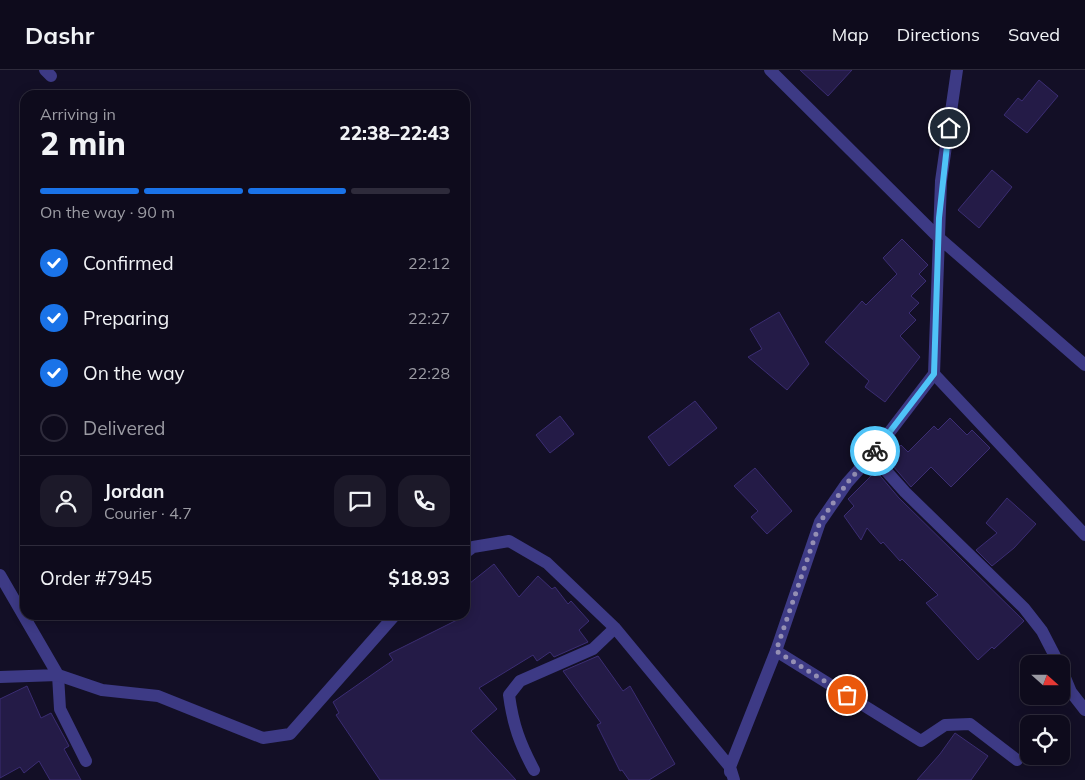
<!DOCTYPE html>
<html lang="en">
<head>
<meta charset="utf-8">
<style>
  body { margin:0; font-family:Mulish,sans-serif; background:#1c1929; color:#f1f3f6; height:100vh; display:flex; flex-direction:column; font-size:19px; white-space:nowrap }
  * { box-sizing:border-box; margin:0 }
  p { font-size:16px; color:#9b9ba3 }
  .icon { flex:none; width:28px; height:28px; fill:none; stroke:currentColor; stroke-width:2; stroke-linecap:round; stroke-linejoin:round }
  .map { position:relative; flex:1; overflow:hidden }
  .details { position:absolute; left:20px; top:20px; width:450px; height:530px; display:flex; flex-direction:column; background:#0e0b1c; border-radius:15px; box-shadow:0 2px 12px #0003,0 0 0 1px #2e2b3b }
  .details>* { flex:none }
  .needle { width:32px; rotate:111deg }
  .controls { position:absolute; left:1020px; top:585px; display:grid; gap:10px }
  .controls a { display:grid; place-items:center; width:50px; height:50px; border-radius:10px; background:#0e0b1c; box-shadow:0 2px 12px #0003,0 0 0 1px #2e2b3b; font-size:25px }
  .pin { position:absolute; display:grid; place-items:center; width:42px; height:42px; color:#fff; margin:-21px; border:2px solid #fff; border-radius:50%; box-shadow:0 1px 5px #0007 }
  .courier { position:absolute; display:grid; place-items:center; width:50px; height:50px; margin:-25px; border:4px solid #4fc3f7; border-radius:50%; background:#fff; color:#222; box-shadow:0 1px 6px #0007 }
  .head em { font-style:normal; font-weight:800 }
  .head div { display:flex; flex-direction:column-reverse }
  .head { display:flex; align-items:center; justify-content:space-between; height:85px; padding:0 20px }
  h1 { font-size:32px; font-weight:800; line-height:38px }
  .bar { display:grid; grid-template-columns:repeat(4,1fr); gap:8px 5px; align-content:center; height:60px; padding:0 20px }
  .bar i { height:6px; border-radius:4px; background:#2e2b3b }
  .bar .current { background:#1a73e8 }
  .bar p { grid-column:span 4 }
  .line { display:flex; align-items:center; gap:12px; padding:0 20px; border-top:1px solid #2e2b3b }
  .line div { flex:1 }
  .round { display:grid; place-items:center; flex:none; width:52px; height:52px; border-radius:15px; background:#1c1929 }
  ol { padding:0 20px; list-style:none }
  li { display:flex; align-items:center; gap:15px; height:55px }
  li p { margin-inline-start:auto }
  li .icon { padding:5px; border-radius:50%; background:#1a73e8; color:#fff; stroke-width:4 }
  li:last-child { color:#9b9ba3 }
  li i { width:28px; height:28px; border:2px solid #2e2b3b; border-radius:50% }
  header { display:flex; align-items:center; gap:30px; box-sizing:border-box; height:70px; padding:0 25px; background:#0e0b1c; border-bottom:1px solid #2e2b3b }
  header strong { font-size:24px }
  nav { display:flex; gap:28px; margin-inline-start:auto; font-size:18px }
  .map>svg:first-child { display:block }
  .building { fill:#241b47; stroke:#3b2d73 }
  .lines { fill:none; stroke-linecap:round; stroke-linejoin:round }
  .service { stroke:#3d3a85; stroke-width:12 }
  .minor { stroke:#3d3a85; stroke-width:12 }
  .done { stroke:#948fb3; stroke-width:5; stroke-dasharray:0 9 }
  .route { stroke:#4fc3f7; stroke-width:6 }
</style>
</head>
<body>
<header>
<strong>Dashr</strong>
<nav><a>Map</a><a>Directions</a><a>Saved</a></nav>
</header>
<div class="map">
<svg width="1085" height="710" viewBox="0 0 1085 710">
  <rect width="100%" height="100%" fill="#130f26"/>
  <path class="building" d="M 800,0 L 852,0 L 828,26 Z
    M 1039,10 L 1058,26 L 1027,63 L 1004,45 L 1018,28 L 1022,31 Z
    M 992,100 L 1012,117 L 979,158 L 958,140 Z
    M 902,169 L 928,195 L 919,204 L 926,211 L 911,226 L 919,233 L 909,243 L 916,250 L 900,266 L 920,287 L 885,332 L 865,317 L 869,311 L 825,272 L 862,231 L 866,235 L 897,204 L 883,188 Z
    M 779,242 L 809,294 L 787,320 L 748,287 L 762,279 L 750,259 Z
    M 695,331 L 717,358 L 669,396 L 648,367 Z
    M 560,346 L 574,364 L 550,383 L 536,365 Z
    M 950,348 L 967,365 L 972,360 L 990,378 L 951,417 L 931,397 L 911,417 L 887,389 L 901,375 L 908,382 L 934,356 L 938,360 Z
    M 755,398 L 792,441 L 767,464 L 751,447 L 758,441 L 734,416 Z
    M 876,401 L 899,428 L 1024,551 L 994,579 L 992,577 L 978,590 L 926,533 L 938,525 L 902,489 L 900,491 L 883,472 L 881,474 L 867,458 L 861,470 L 844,446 L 854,436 L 848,429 Z
    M 1007,428 L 1036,454 L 1014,478 L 992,496 L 976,480 L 997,463 L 986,453 Z
    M 494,494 L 519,527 L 538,506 L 552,519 L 555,517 L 568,534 L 571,531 L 589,551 L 579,560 L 588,572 L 554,587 L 550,582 L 537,591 L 533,585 L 479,618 L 497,639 L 471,661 L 516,710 L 380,710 L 336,645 L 339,643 L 333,632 L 393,590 L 389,584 L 465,546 L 465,517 Z
    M 598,586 L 623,621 L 630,616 L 675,694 L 649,710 L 629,710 L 622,700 L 620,701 L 597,655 L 601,653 L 563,601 Z
    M 27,616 L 41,648 L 51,643 L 69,676 L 64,679 L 81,710 L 50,710 L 39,691 L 24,703 L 20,697 L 0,708 L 0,629 Z
    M 955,663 L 988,686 L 971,710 L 917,710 L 940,684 Z"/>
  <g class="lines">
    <path class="service" d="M 934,304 L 1085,465
      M 776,581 L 921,671 L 945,655 L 970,654 L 1017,690
      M 58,605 L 60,639 L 86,691"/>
    <path class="minor" d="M 45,0 L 51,6
      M 770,0 L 938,167 L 1085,295
      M 872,385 L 905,422 L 1024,538 L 1042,561 L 1059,594
      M 465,483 L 473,477 L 509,471 L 547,493 L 615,558 L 730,697 L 730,702
      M 0,505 L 58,605 L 102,620 L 158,626 L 263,668 L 290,664 L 395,545
      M 1061,598 L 1071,622 L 1085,640
      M 0,607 L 58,605
      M 534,700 C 520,674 513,655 509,625 L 520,611 L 593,579 L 615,558
      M 734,710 L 730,697 L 776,581 L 820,452 L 847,413 L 872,385 L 934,304 L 941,111 L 957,0"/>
  </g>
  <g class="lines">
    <path class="done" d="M 847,625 L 776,581 L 820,452 L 847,413 L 875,381"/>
    <path class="route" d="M 875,381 L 934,304 L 939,148 L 949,58"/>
  </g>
</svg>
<div class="controls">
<a><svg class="needle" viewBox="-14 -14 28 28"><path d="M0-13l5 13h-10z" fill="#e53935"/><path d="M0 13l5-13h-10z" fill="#9b9ba3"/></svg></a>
<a><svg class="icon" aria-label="locate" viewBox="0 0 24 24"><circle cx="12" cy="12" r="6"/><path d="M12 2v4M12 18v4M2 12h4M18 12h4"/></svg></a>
</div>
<div class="pin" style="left:847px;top:625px;background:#ea580c"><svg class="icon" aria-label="bag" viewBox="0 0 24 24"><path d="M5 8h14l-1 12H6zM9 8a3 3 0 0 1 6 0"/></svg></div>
<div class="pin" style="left:949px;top:58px;background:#1f2937"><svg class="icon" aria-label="home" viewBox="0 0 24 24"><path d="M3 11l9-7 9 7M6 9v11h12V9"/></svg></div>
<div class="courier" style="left:875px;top:381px"><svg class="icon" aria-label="bike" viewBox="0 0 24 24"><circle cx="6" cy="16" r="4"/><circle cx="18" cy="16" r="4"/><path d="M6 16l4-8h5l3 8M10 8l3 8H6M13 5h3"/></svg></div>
<section class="details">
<div class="head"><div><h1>2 min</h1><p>Arriving in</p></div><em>22:38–22:43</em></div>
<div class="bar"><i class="current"></i><i class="current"></i><i class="current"></i><i></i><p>On the way · 90 m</p></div>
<ol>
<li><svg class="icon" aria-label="check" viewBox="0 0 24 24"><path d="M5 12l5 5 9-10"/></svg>Confirmed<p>22:12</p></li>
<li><svg class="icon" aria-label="check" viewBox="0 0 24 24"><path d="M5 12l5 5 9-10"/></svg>Preparing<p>22:27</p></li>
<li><svg class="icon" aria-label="check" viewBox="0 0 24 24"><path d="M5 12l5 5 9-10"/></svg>On the way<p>22:28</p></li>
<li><i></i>Delivered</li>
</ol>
<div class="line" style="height:90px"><a class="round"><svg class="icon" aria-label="person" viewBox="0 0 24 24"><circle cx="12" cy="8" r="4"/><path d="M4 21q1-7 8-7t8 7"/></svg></a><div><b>Jordan</b><p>Courier · 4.7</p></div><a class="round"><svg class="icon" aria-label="chat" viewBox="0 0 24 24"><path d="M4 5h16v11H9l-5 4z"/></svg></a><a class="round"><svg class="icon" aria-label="phone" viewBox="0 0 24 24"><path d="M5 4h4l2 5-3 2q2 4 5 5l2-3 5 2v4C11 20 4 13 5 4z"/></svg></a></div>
<div class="line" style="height:65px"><div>Order #7945</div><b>$18.93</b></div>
</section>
</div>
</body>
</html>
